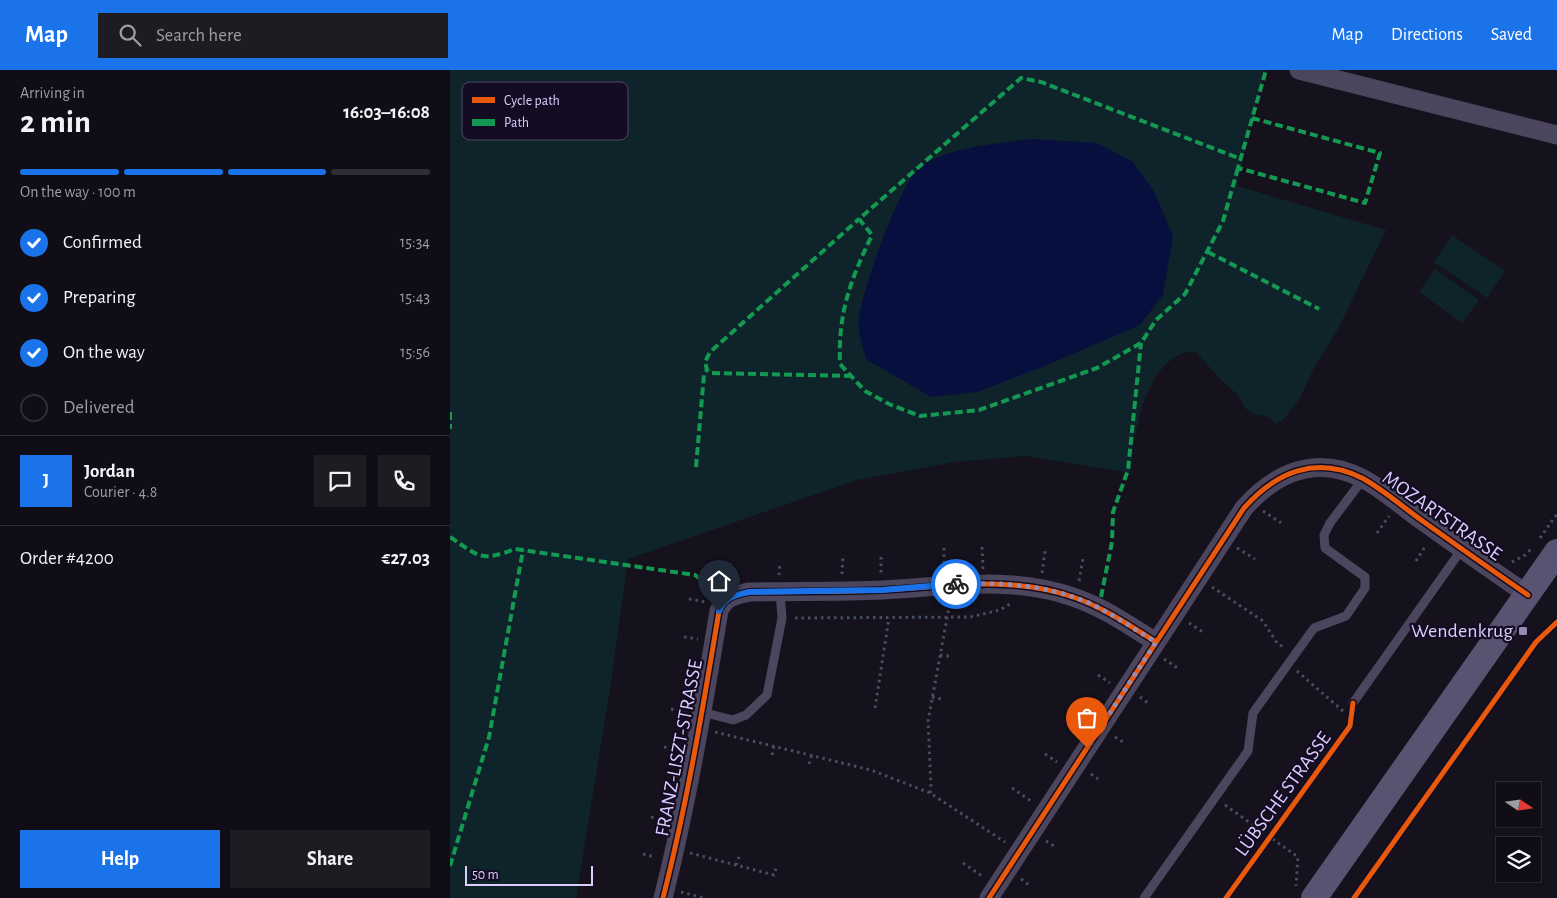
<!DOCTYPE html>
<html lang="en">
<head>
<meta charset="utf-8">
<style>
  body { margin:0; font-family:"Alegreya Sans",sans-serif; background:#1e1b23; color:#f1f3f6; height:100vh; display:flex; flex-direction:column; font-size:19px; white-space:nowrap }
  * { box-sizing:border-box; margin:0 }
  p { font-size:16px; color:#9c9ca1 }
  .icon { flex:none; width:28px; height:28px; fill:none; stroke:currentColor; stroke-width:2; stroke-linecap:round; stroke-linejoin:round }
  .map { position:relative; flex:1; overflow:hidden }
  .details { display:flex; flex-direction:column; background:#100d16; width:450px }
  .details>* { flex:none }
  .needle { width:32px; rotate:103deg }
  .tools { position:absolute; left:1046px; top:712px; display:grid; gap:10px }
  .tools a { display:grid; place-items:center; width:45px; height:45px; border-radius:0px; background:#100d16; box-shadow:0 1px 4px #0004,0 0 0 1px #302d35; font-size:25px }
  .scale { position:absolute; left:15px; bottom:12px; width:128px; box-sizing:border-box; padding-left:5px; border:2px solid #ddcdff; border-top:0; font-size:14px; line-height:18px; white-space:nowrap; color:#ddcdff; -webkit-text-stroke:4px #140c22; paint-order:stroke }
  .pin { position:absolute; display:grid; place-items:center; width:42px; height:42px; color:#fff; margin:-51px -21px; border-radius:50% 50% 50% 0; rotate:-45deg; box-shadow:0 0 5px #0007 }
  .pin .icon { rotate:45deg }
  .courier { position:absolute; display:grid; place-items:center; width:50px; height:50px; margin:-25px; border:4px solid #1a73e8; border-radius:50%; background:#fff; color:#222; box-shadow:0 1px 6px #0007 }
  .overview em { font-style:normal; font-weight:700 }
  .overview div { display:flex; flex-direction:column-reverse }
  .overview { display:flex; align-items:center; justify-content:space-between; height:85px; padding:0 20px }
  h1 { font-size:32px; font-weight:700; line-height:38px }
  .bar { display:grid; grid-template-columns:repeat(4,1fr); gap:8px 5px; align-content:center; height:60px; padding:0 20px }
  .bar i { height:6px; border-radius:4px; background:#302d35 }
  .bar .on { background:#1a73e8 }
  .bar p { grid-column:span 4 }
  .line { display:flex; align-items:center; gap:12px; padding:0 20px; border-top:1px solid #302d35 }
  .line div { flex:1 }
  .round { display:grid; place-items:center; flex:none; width:52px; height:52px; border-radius:0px; background:#1e1b23 }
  ol { padding:0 20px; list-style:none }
  li { display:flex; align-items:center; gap:15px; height:55px }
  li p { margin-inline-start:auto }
  li .icon { padding:5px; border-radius:50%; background:#1a73e8; color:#fff; stroke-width:4 }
  li:last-child { color:#9c9ca1 }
  li i { width:28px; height:28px; border:2px solid #302d35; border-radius:50% }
  .action { display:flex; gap:10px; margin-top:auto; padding:10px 20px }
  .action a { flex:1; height:58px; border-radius:0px; background:#1a73e8; color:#fff; font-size:20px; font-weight:700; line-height:58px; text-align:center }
  .action a+a { background:#1e1b23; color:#f1f3f6 }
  header { display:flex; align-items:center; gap:30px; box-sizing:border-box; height:70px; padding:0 25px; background:#1a73e8; color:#fff }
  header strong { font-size:24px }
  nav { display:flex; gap:28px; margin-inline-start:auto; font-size:18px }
  .search { width:350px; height:45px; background:#1e1b23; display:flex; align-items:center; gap:12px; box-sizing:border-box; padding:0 18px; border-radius:0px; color:#9c9ca1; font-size:19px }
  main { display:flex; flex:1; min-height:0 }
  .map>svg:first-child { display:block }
  .green { fill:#0f242a }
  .water { fill:#070f3e }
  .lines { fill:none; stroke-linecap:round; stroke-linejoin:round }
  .path { stroke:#464f61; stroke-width:3; stroke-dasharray:2.5 4; stroke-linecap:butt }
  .lane { stroke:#4b455e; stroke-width:9 }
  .street { stroke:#4b455e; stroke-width:19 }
  .secondary { stroke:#5a5271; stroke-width:26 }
  .quiet { stroke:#139951; stroke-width:4; stroke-dasharray:8 4; stroke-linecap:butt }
  .cycleway-casing { stroke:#140c22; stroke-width:8 }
  .cycleway { stroke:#e8590c; stroke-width:5 }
  .done { stroke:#978bb0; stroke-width:5; stroke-dasharray:0 9 }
  .route { stroke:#1a73e8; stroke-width:6 }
  .poi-dot { fill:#978bb0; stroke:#140c22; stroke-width:2 }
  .labels { text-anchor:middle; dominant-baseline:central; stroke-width:4.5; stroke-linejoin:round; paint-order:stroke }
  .street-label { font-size:20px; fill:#ddcdff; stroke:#140c22 }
  .poi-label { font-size:20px; fill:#ddcdff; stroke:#140c22; text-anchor:end }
  .key { fill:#140c22; stroke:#504664; stroke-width:1 }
  .key-label { font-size:14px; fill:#ddcdff }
</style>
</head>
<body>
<header>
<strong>Map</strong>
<div class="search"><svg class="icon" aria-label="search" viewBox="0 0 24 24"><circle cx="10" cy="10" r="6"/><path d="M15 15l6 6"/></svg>Search here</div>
<nav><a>Map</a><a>Directions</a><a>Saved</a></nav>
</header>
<main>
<section class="details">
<div class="overview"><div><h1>2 min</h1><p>Arriving in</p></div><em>16:03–16:08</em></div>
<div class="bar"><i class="on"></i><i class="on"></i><i class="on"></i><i></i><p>On the way · 100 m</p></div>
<ol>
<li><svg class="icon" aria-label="check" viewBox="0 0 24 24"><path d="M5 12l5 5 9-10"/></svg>Confirmed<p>15:34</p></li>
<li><svg class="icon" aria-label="check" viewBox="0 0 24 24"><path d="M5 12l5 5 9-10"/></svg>Preparing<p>15:43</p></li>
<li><svg class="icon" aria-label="check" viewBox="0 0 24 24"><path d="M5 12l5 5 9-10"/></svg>On the way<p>15:56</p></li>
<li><i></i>Delivered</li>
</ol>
<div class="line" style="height:90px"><b class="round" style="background:#1a73e8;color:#fff">J</b><div><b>Jordan</b><p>Courier · 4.8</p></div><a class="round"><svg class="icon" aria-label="chat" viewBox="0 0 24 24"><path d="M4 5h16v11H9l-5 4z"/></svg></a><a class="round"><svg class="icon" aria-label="phone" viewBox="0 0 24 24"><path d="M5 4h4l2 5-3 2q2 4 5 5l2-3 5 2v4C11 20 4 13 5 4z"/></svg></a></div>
<div class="line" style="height:65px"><div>Order #4200</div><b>€27.03</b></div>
<div class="action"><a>Help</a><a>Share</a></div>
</section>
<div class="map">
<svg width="1107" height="828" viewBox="0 0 1107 828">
  <rect width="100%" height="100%" fill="#15111d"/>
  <path class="green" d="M 0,0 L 816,0 L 802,48 L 787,116 L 936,160 L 888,259 L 864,298 L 849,330 L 832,351 L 825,354 L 820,347 L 803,344 L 795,338 L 788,325 L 772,311 L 745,281 C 696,284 683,364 681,403 L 576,386 L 505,392 L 407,410 L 178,489 L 160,619 L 126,828 L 0,828 Z
    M 1002,165 L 1055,201 L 1037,228 L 984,192 Z
    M 985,199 L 1029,230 L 1012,253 L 969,222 Z"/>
  <path class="water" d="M 581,69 L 647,73 L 683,92 L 705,123 L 723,166 L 713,225 L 690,255 L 595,296 L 527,322 L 481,327 L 416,289 C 413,277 407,260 409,248 C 413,219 450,108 474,94 C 506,76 545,74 581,69 Z"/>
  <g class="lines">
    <path class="path" d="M 813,441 L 831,453
      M 927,463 L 939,446
      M 1090,468 L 1107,444
      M 532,477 L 533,499
      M 494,478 L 494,500
      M 787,478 L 805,489
      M 431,487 L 431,504
      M 966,491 L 976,475
      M 1062,492 L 1075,485 L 1083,477
      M 280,493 L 281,510
      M 592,503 L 595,481
      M 392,504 L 393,487
      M 329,505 L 330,493
      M 629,511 L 633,489
      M 762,517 L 813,551 L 827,573 L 835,578
      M 260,521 L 262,516 L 271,512
      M 239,529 L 256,532
      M 345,548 L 520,547 L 550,540 L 563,532
      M 739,553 L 753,562
      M 234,567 L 248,569
      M 490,585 L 499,586
      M 714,589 L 729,599
      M 847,601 L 893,641
      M 648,605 L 660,613
      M 482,627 L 491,629
      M 690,627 L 699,634
      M 425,638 L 439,548
      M 221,639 L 235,643
      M 622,643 L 634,651
      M 265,662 L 421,700 L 480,723 L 555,772
      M 665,667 L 673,672
      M 214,677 L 229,680
      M 595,684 L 607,692
      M 322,685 L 324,675
      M 359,694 L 362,684
      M 641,704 L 648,709
      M 562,718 L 581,731
      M 480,723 L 481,718 L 478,651 L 500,532
      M 775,735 L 848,787 L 846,816
      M 201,747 L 213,750
      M 596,771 L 604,776
      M 240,783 L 324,805 L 326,798
      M 193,784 L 205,787
      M 513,793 L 532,806
      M 286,795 L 289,787
      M 571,809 L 579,815
      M 231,822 L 254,828
      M 776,828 L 900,656 L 902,643"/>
    <path class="lane" d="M 903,633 L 1012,479
      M 252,642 L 283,650 L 296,645 L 317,625 L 332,548 L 330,522
      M 694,828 L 798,681 L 803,643 L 864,558 L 896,546 L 915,518 L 915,507 L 875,478 L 874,465 L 880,453 L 913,409"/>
    <path class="street" d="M 849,0 L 1107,65
      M 213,828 C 237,734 253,637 269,541 C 275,527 285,525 299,522 C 343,521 388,522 432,520 C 496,517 561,505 623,527 C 653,537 680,556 706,572
      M 539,828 L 794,438 C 826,402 866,385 912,408 C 934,420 954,438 974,452 C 1009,477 1043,501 1078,525"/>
    <path class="secondary" d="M 864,828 L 1107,482"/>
    <path class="quiet" d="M 802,48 L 930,83 L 915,133 L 788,98 L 816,0
      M 788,98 L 773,151 L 735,224 L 706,250 L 691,273 L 647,298 L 529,340 L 470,346 L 439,334 L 415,321 L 390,294 C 388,243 400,211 422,165 L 409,149 L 571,8 L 591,12 L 791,89
      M 758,182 L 869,239
      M 402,306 L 262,303 L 257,300 L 255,292 L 260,282 L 409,149
      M 0,342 L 0,359
      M 246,397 L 254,304 L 257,300
      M 0,467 C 30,487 30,492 65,479 L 245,505 L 261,518
      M 651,527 L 662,472 L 663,442 L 678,400 L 691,273
      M 0,796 L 39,667 L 73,480"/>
    <defs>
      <path id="cycleway" d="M 213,828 C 237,734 253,637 269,541 C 275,527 285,525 299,522 C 343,521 388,522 432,520 C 496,517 561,505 623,527 C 653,537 680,556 706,572
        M 539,828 L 794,438 C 826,402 866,385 912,408 C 934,420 954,438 974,452 C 1009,477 1043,501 1078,525
        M 776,828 L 900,656 L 903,633
        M 904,828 L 1086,572 L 1107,552"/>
    </defs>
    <use href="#cycleway" class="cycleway-casing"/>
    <use href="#cycleway" class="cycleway"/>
  </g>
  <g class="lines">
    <path class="done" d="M 506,514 C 551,512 598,515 639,533 C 663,544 684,559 706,572 L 637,678"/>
    <path class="route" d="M 269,541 C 275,527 285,525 299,522 L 432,520 L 506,514"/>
  </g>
  <rect class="poi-dot" x="1068" y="556" width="10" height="10" rx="2.5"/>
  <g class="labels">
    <g class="street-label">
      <text transform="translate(992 446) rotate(35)">MOZARTSTRASSE</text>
      <text transform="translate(229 678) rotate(-79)">FRANZ-LISZT-STRASSE</text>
      <text transform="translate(833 724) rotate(-54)">LÜBSCHE STRASSE</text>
    </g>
    <g class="poi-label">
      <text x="1063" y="561">Wendenkrug</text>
    </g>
  </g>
  <rect x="12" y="12" width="166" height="58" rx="8" class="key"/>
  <rect x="22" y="27" width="23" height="6" fill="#e8590c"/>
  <rect x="22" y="49" width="23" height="7" fill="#139951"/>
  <g class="key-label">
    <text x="54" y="35">Cycle path</text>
    <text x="54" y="57">Path</text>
  </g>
</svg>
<div class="tools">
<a><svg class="needle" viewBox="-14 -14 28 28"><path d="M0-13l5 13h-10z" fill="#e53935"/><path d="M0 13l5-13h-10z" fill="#9c9ca1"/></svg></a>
<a><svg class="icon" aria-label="layers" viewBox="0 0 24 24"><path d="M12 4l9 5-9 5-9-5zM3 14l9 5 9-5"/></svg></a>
</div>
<div class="scale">50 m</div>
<div class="pin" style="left:637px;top:678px;background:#ea580c"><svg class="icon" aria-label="bag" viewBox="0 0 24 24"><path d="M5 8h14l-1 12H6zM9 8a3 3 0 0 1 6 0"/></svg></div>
<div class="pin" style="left:269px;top:541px;background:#1f2937"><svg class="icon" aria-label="home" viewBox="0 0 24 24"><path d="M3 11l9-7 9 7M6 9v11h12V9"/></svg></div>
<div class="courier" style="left:506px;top:514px"><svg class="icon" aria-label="bike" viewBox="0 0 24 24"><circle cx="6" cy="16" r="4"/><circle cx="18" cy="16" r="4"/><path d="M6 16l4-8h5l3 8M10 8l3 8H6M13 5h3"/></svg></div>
</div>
</main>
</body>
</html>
